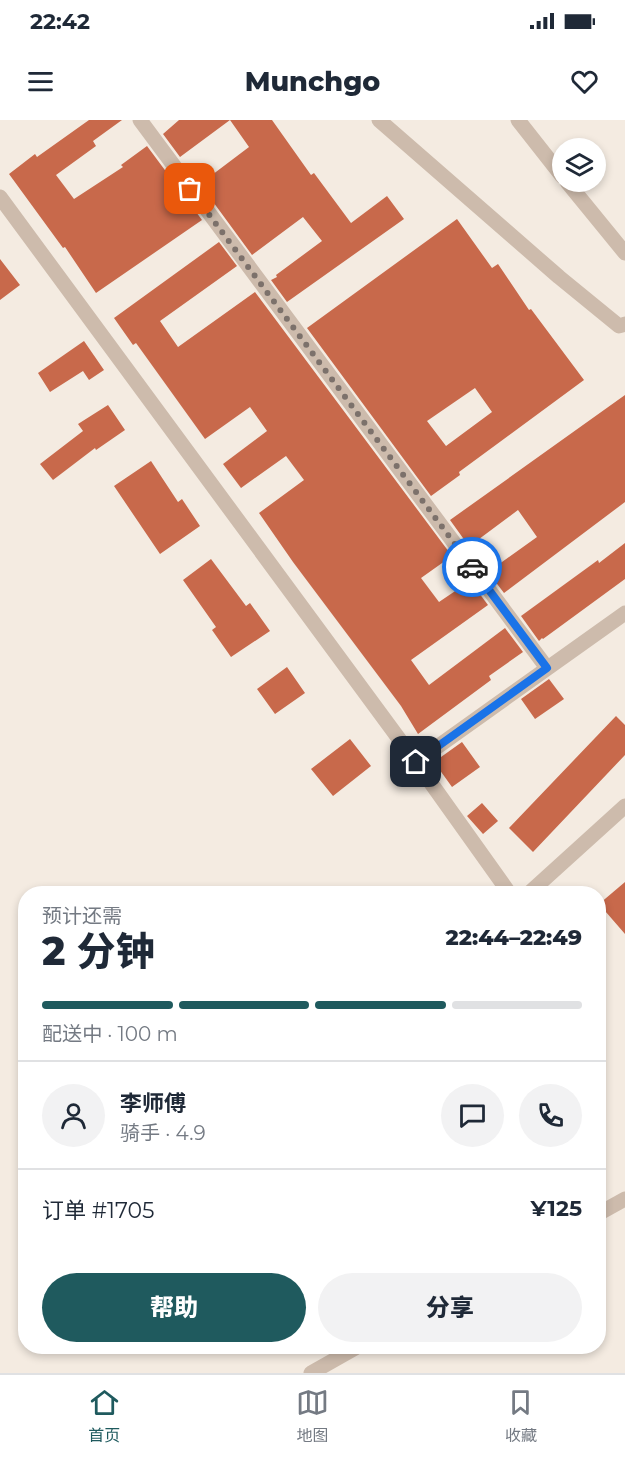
<!DOCTYPE html>
<html lang="zh">
<head>
<meta charset="utf-8">
<style>
  body { margin:0; font-family:Montserrat,"Noto Sans SC",sans-serif; background:#f2f2f3; color:#1f2937; height:100vh; display:flex; flex-direction:column; font-size:22px; white-space:nowrap }
  * { box-sizing:border-box; margin:0 }
  p { font-size:20px; color:#747a83 }
  .icon { flex:none; width:33px; height:33px; fill:none; stroke:currentColor; stroke-width:2; stroke-linecap:round; stroke-linejoin:round }
  .map { position:relative; flex:1; overflow:hidden }
  .side { position:absolute; left:18px; top:766px; width:588px; height:468px; display:flex; flex-direction:column; background:#fff; border-radius:24px; box-shadow:0 3px 9px #0003 }
  .side>* { flex:none }
  .tools { position:absolute; left:552px; top:18px; display:grid; gap:12px }
  .tools a { display:grid; place-items:center; width:54px; height:54px; border-radius:50%; background:#fff; box-shadow:0 3px 9px #0003; font-size:30px }
  .pin { position:absolute; display:grid; place-items:center; width:51px; height:51px; color:#fff; margin:-26px; border-radius:12px; box-shadow:0 3px 9px #0006 }
  .courier { position:absolute; display:grid; place-items:center; width:60px; height:60px; margin:-30px; border:4px solid #1a73e8; border-radius:50%; background:#fff; color:#222; box-shadow:0 2px 8px #0007 }
  .head em { font-style:normal; font-weight:800 }
  .head div { display:flex; flex-direction:column-reverse }
  .head { display:flex; align-items:center; justify-content:space-between; height:102px; padding:0 24px }
  h1 { font-size:39px; font-weight:800; line-height:45px }
  .bar { display:grid; grid-template-columns:repeat(4,1fr); gap:9px 6px; align-content:center; height:72px; padding:0 24px }
  .bar i { height:8px; border-radius:4px; background:#e0e1e3 }
  .bar .on { background:#1f5a5e }
  .bar p { grid-column:span 4 }
  .line { display:flex; align-items:center; gap:15px; padding:0 24px; border-top:2px solid #e0e1e3 }
  .line div { flex:1 }
  .round { display:grid; place-items:center; flex:none; width:63px; height:63px; border-radius:32px; background:#f2f2f3 }
  .primary-button { display:flex; gap:12px; margin-top:auto; padding:12px 24px }
  .primary-button a { flex:1; height:69px; border-radius:36px; background:#1f5a5e; color:#fff; font-size:24px; font-weight:800; line-height:69px; text-align:center }
  .primary-button a+a { background:#f2f2f3; color:#1f2937 }
  .status { display:flex; justify-content:space-between; align-items:center; height:42px; padding:0 30px; background:#fff; direction:ltr }
  .status svg { height:16px; fill:currentColor }
  header { display:flex; justify-content:space-between; align-items:center; height:78px; padding:0 24px; background:#fff; font-size:27px; font-weight:800 }
  .tabs { display:flex; justify-content:space-around; align-items:center; height:84px; border-top:2px solid #e0e1e3; background:#fff; font-size:16px; color:#747a83 }
  .tabs a { display:grid; justify-items:center; gap:3px }
  .tabs .on { color:#1f5a5e }
  .map>svg:first-child { display:block }
  .building { fill:#c8694b; fill-rule:evenodd }
  .lines { fill:none; stroke-linecap:round; stroke-linejoin:round }
  .minor { stroke:#cdbbac; stroke-width:15 }
  .done { stroke:#7c716b; stroke-width:6; stroke-dasharray:0 10.8 }
  .route { stroke:#1a73e8; stroke-width:8 }
</style>
</head>
<body>
<div class="status"><b>22:42</b><svg viewBox="0 0 49 12"><path d="M0 12V9h3v3zM5 12V6h3v6zM10 12V3h3v9zM15 12V0h3v12zM26 1h20v11H26zM47 4h2v5h-2z"/></svg></div>
<header><svg class="icon" aria-label="menu" viewBox="0 0 24 24"><path d="M4 6h16M4 12h16M4 18h16"/></svg>Munchgo<svg class="icon" aria-label="heart" viewBox="0 0 24 24"><path d="M12 20l-8-8c-3-5 5-10 8-4 3-6 11-1 8 4z"/></svg></header>
<div class="map">
<svg width="625" height="1253" viewBox="0 0 625 1253">
  <rect width="100%" height="100%" fill="#f4ebe1"/>
  <path class="building" d="M 89,0 L 122,0 L 93,21 L 96,26 L 56,55 L 74,79 L 123,47 L 121,45 L 147,26 L 202,100 L 96,173 L 65,127 L 63,128 L 9,54 L 35,34 L 37,37 Z
    M 179,0 L 230,0 L 180,37 L 163,14 Z
    M 230,0 L 272,0 L 311,55 L 314,53 L 351,103 L 387,76 L 404,99 L 287,182 L 271,160 L 277,157 L 276,155 L 322,121 L 303,97 L 252,135 L 200,64 L 249,27 Z
    M 457,99 L 492,148 L 498,144 L 529,190 L 531,189 L 584,260 L 459,352 L 460,355 L 431,376 L 307,208 ZM 475,268 L 492,292 L 446,326 L 427,301 Z
    M 219,122 L 237,146 L 160,201 L 178,227 L 255,172 L 452,436 L 421,458 L 439,482 L 470,461 L 488,485 L 411,540 L 429,565 L 505,508 L 523,532 L 489,556 L 491,560 L 418,614 L 401,586 L 293,442 L 259,393 L 304,360 L 286,336 L 241,368 L 223,344 L 267,311 L 250,287 L 205,319 L 136,223 L 133,225 L 114,198 Z
    M 0,139 L 20,165 L 0,180 Z
    M 84,221 L 104,250 L 89,260 L 83,251 L 50,272 L 38,253 Z
    M 625,275 L 625,382 L 504,473 L 488,452 L 537,417 L 518,390 L 471,425 L 468,425 L 450,400 Z
    M 108,285 L 125,310 L 96,330 L 95,328 L 53,360 L 40,344 L 83,311 L 78,304 Z
    M 151,341 L 178,382 L 182,379 L 200,406 L 160,434 L 114,366 Z
    M 625,423 L 625,459 L 543,519 L 542,518 L 539,521 L 521,496 L 598,440 L 599,443 Z
    M 211,439 L 246,486 L 250,483 L 270,511 L 231,537 L 212,510 L 216,507 L 183,460 Z
    M 287,547 L 305,573 L 275,594 L 257,569 Z
    M 549,559 L 564,579 L 535,599 L 521,579 Z
    M 616,596 L 625,605 L 625,635 L 533,732 L 509,708 Z
    M 350,619 L 371,646 L 333,676 L 311,649 Z
    M 462,622 L 480,647 L 452,667 L 434,642 Z
    M 482,683 L 498,701 L 483,714 L 467,696 Z
    M 625,762 L 625,814 L 599,784 Z"/>
  <g class="lines">
    <path class="minor" d="M 140,0 L 547,548
      M 379,0 L 559,157 L 619,206 L 625,204
      M 518,0 L 562,56
      M 567,62 L 625,133
      M 0,77 L 416,642 L 510,774
      M 416,642 L 625,493
      M 528,774 L 625,686
      M 598,1094 L 625,1079
      M 311,1253 L 357,1227"/>
  </g>
  <g class="lines">
    <path class="done" d="M 190,69 L 472,447"/>
    <path class="route" d="M 416,642 L 547,548 L 472,447"/>
  </g>
</svg>
<div class="tools">
<a><svg class="icon" aria-label="layers" viewBox="0 0 24 24"><path d="M12 4l9 5-9 5-9-5zM3 14l9 5 9-5"/></svg></a>
</div>
<div class="pin" style="left:190px;top:69px;background:#ea580c"><svg class="icon" aria-label="bag" viewBox="0 0 24 24"><path d="M5 8h14l-1 12H6zM9 8a3 3 0 0 1 6 0"/></svg></div>
<div class="pin" style="left:416px;top:642px;background:#1f2937"><svg class="icon" aria-label="home" viewBox="0 0 24 24"><path d="M3 11l9-7 9 7M6 9v11h12V9"/></svg></div>
<div class="courier" style="left:472px;top:447px"><svg class="icon" aria-label="car" viewBox="0 0 24 24"><path d="M5 17H2v-5l4-1 3-4h7l3 4 3 1v5h-3M9 17h6M6 11h13"/><circle cx="7" cy="17" r="2"/><circle cx="17" cy="17" r="2"/></svg></div>
<section class="side">
<div class="head"><div><h1>2 分钟</h1><p>预计还需</p></div><em>22:44–22:49</em></div>
<div class="bar"><i class="on"></i><i class="on"></i><i class="on"></i><i></i><p>配送中 · 100 m</p></div>
<div class="line" style="height:108px"><a class="round"><svg class="icon" aria-label="person" viewBox="0 0 24 24"><circle cx="12" cy="8" r="4"/><path d="M4 21q1-7 8-7t8 7"/></svg></a><div><b>李师傅</b><p>骑手 · 4.9</p></div><a class="round"><svg class="icon" aria-label="chat" viewBox="0 0 24 24"><path d="M4 5h16v11H9l-5 4z"/></svg></a><a class="round"><svg class="icon" aria-label="phone" viewBox="0 0 24 24"><path d="M5 4h4l2 5-3 2q2 4 5 5l2-3 5 2v4C11 20 4 13 5 4z"/></svg></a></div>
<div class="line" style="height:78px"><div>订单 #1705</div><b>¥125</b></div>
<div class="primary-button"><a>帮助</a><a>分享</a></div>
</section>
</div>
<nav class="tabs">
<a class="on"><svg class="icon" aria-label="home" viewBox="0 0 24 24"><path d="M3 11l9-7 9 7M6 9v11h12V9"/></svg>首页</a>
<a><svg class="icon" aria-label="map" viewBox="0 0 24 24"><path d="M3 6l6-2 6 2 6-2v14l-6 2-6-2-6 2zM9 4v14M15 6v14"/></svg>地图</a>
<a><svg class="icon" aria-label="saved" viewBox="0 0 24 24"><path d="M7 4h10v16l-5-4-5 4z"/></svg>收藏</a>
</nav>
</body>
</html>
